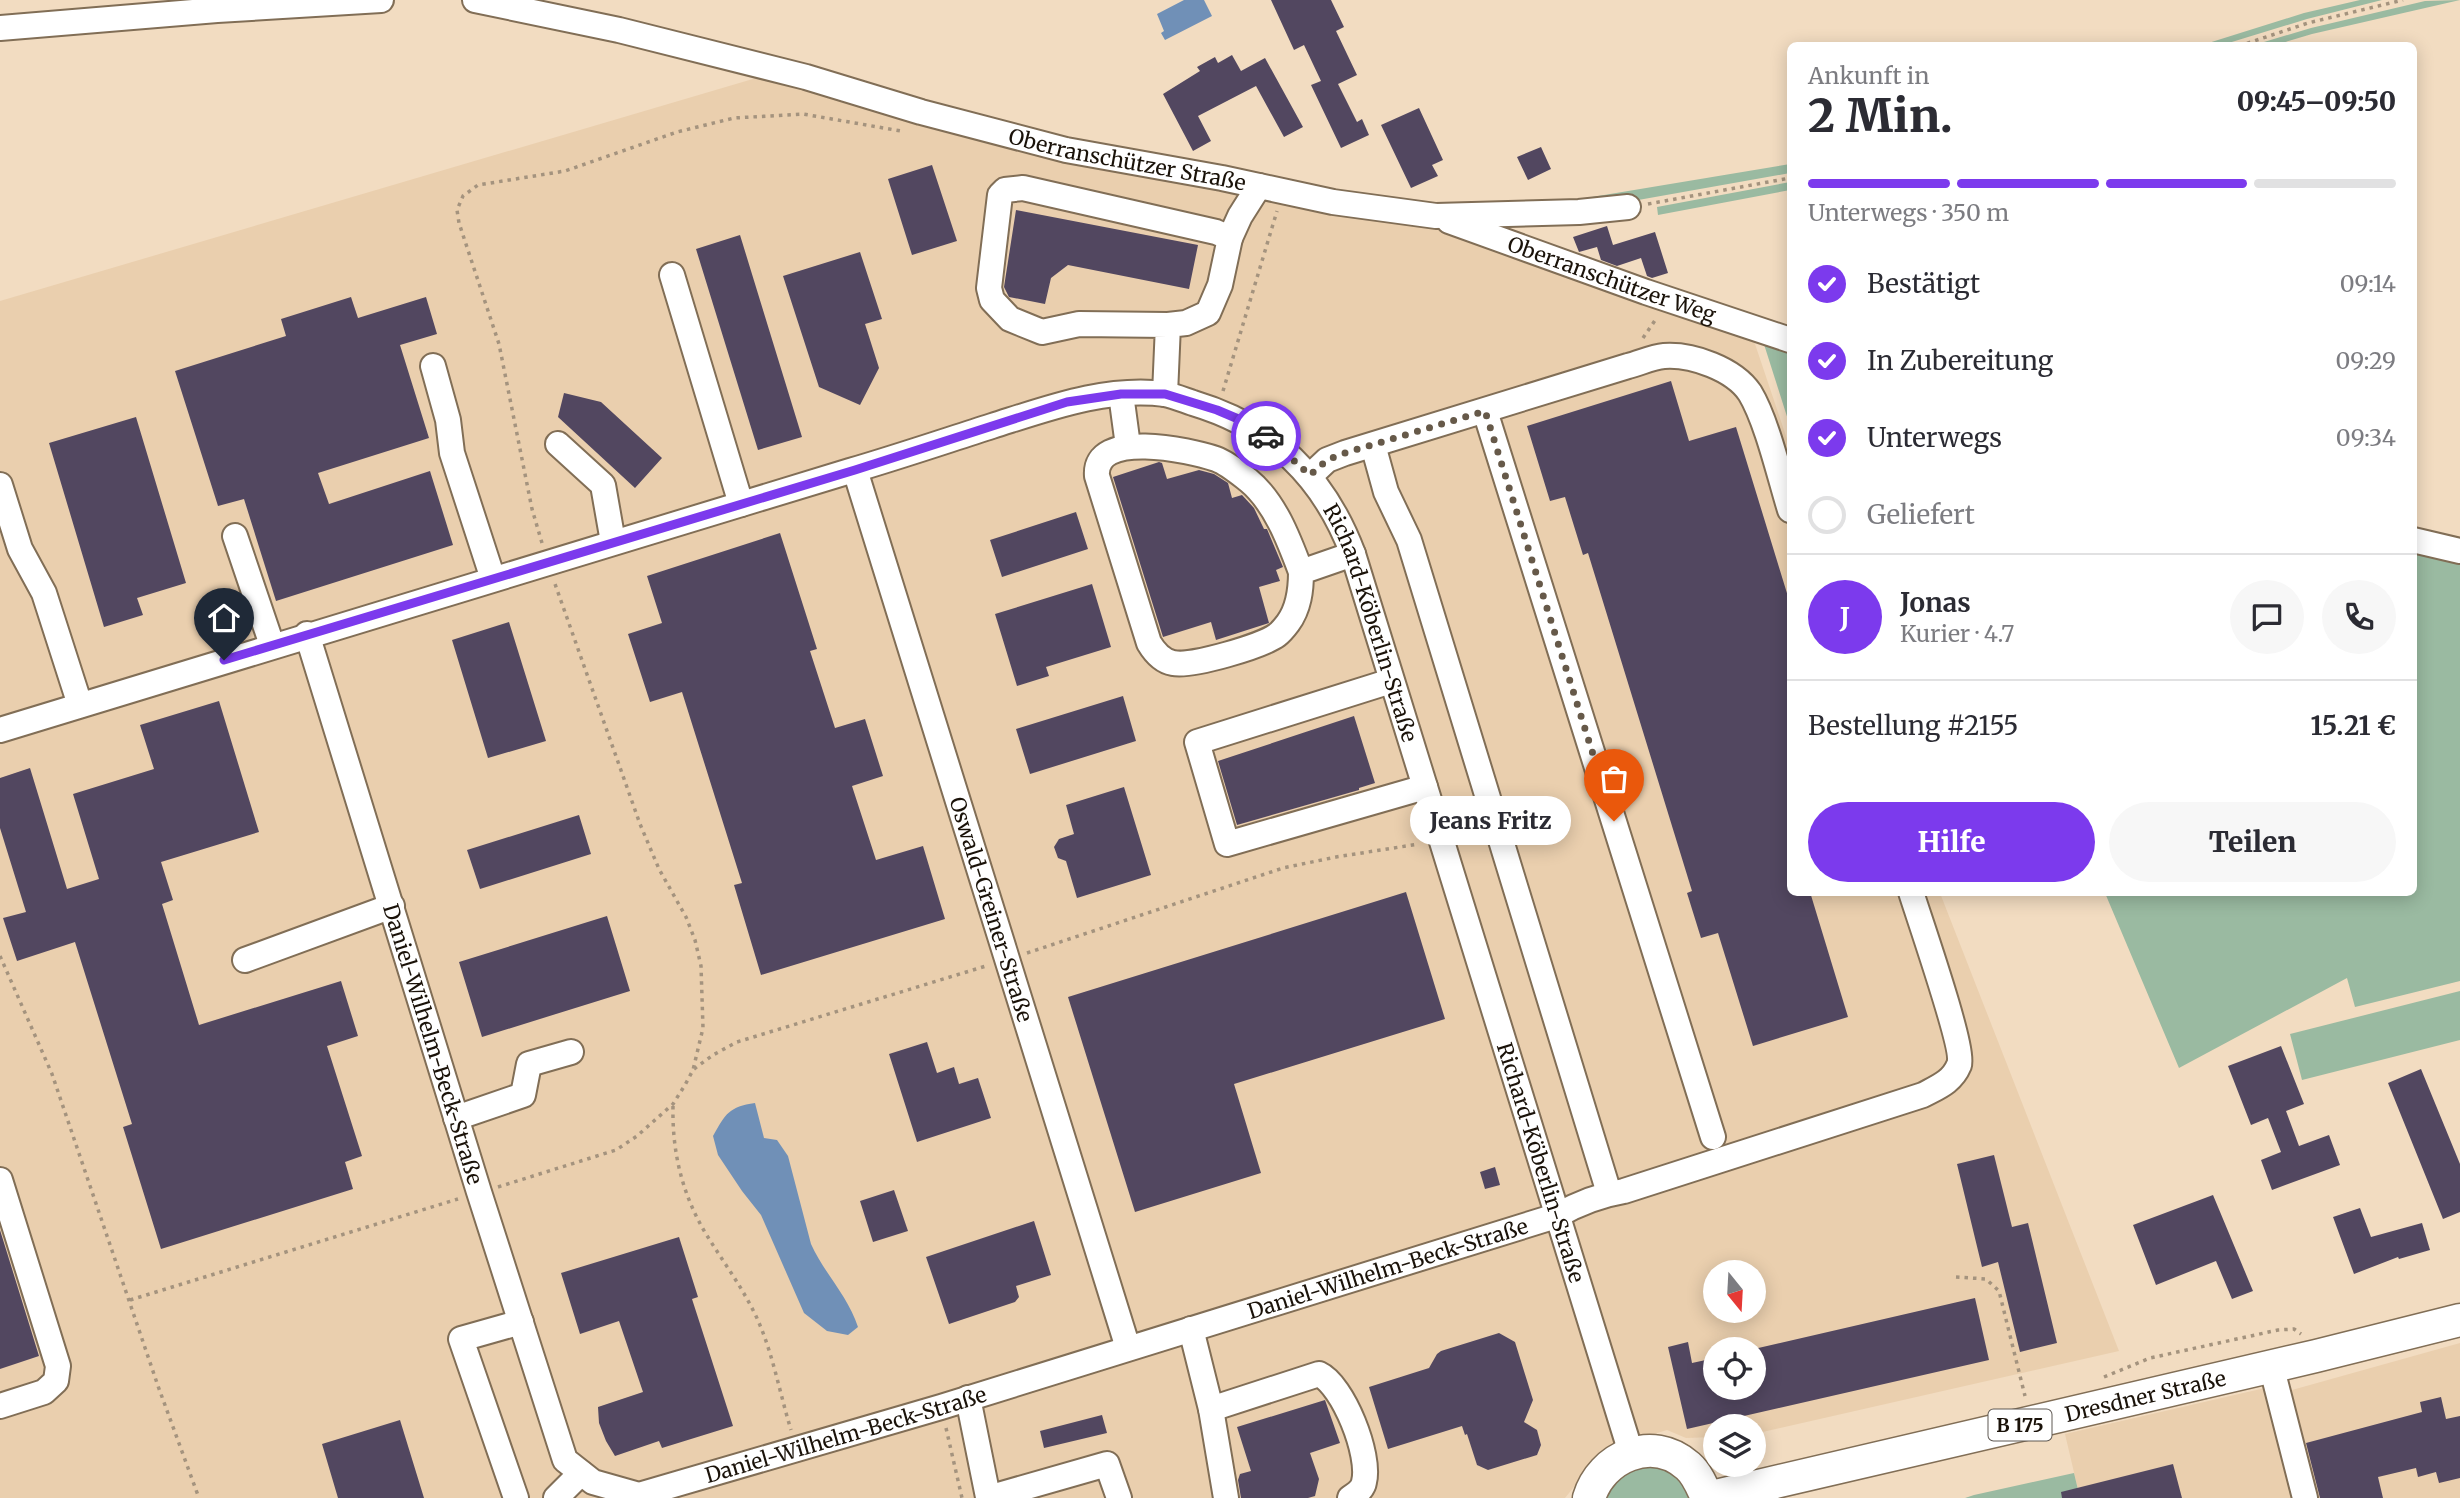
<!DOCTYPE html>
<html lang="de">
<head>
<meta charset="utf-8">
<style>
  body { margin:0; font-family:Merriweather,serif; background:#f7f7f7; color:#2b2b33; height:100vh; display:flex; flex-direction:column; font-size:26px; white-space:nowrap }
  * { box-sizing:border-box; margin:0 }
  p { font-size:23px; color:#7c7c81 }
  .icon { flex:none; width:38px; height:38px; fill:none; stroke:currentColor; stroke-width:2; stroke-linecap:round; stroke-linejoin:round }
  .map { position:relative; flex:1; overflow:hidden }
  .details { position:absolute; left:1787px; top:42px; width:630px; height:854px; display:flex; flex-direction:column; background:#fff; border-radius:10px; box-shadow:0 4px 18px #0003 }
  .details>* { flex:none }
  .needle { width:46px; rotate:162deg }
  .fabs { position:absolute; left:1703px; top:1260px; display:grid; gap:14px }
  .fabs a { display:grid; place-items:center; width:63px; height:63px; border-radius:50%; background:#fff; box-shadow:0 4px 18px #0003; font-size:35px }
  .pin { position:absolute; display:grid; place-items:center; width:60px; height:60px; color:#fff; margin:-72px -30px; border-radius:50% 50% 50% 0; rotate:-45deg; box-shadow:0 0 7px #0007 }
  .pin .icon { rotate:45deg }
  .courier { position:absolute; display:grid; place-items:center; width:70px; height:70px; margin:-35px; border:5px solid #7c3aed; border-radius:50%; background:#fff; color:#222; box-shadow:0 2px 9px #0007 }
  .bubble { position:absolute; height:49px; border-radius:24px; background:#fff; box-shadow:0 4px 18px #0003; font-size:23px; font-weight:800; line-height:49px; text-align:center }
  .overview em { font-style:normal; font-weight:800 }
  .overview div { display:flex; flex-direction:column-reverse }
  .overview { display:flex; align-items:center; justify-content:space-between; height:119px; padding:0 21px }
  h1 { font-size:46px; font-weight:800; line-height:52px }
  .bar { display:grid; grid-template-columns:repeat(4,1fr); gap:10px 7px; align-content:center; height:84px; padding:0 21px }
  .bar i { height:9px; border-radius:5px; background:#e1e1e2 }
  .bar .on { background:#7c3aed }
  .bar p { grid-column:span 4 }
  .line { display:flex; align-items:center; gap:18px; padding:0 21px; border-top:2px solid #e1e1e2 }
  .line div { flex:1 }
  .round { display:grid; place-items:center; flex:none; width:74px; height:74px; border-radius:37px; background:#f7f7f7 }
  ol { padding:0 21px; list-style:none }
  li { display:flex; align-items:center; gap:21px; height:77px }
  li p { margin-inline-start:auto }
  li .icon { padding:7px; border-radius:50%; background:#7c3aed; color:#fff; stroke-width:4 }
  li:last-child { color:#7c7c81 }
  li i { width:38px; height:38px; border:4px solid #e1e1e2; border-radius:50% }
  .action { display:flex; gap:14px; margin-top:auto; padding:14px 21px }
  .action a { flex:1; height:80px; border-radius:42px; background:#7c3aed; color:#fff; font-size:28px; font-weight:800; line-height:80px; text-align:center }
  .action a+a { background:#f7f7f7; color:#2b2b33 }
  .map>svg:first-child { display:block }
  .built { fill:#eacfae; fill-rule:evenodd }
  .green { fill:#9abaa1 }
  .water { fill:#7090b7 }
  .building { fill:#524760 }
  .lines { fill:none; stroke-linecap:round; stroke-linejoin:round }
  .minor-casing { stroke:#816e56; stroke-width:28 }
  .major-casing { stroke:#816e56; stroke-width:35 }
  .path { stroke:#a4937e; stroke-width:3.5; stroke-dasharray:3.5 5; stroke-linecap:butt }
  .minor { stroke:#fff; stroke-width:24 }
  .major { stroke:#fff; stroke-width:32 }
  .done { stroke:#665949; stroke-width:7; stroke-dasharray:0 12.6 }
  .route { stroke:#7c3aed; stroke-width:9 }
  .labels { text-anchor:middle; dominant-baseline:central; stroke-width:7; stroke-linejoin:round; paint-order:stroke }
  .shield { fill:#fff; stroke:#5f5953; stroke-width:2 }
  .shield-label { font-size:19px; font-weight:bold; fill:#1a1209 }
  .street-label { font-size:21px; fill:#1a1209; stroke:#fff }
</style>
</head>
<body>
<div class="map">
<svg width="2460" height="1498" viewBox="0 0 2460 1498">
  <rect width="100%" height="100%" fill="#f2dcc1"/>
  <path class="built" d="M 763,76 L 1003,147 L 1425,224 L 1754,341 L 1790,448 L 1790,892 L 1940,893 L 2119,1351 L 1754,1434 L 1754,1426 L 1715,1426 L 1715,1437 L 1686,1438 L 1667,1430 L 1631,1441 L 1586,1472 L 1565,1498 L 0,1498 L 0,301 ZM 1715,1272 L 1754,1272 L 1754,1311 L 1715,1311 ZM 1715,1349 L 1754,1349 L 1754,1388 L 1715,1388 Z
    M 2460,1343 L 2460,1498 L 2080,1498 L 2065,1434 L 2265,1388 L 2292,1390 Z"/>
  <path class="green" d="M 2360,0 L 2382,0 L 2307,19 L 2222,45 L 2202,45 L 2304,13 Z
    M 2460,0 L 2312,34 L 2275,45 L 2254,45 L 2311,28 L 2425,1 Z
    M 1790,164 L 1790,173 L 1627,202 L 1587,206 L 1586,198 Z
    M 1790,182 L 1790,190 L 1658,215 L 1657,207 Z
    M 1762,338 L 1790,346 L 1790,426 Z
    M 2413,546 L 2460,556 L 2460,981 L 2355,1007 L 2347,978 L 2179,1068 L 2105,893 L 2413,892 Z
    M 2460,991 L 2460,1040 L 2302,1080 L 2290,1034 Z
    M 1654,1466 C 1674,1472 1681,1481 1692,1498 L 1604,1498 C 1614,1476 1630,1468 1654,1466 Z
    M 2074,1473 L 2080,1498 L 1965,1498 L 1974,1495 Z"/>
  <path class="water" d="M 1184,0 L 1204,0 L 1212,16 L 1165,40 L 1161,33 L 1164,31 L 1157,14 Z
    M 755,1103 L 764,1138 L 777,1140 L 788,1156 L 811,1244 C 824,1273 848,1296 858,1327 L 848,1335 L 827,1331 L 804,1313 L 761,1215 L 742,1191 L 718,1155 L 713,1136 C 726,1113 729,1107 755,1103 Z"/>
  <path class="building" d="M 1271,0 L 1331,0 L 1344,27 L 1336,31 L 1357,75 L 1338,84 L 1357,122 L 1362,119 L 1369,135 L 1341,148 L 1311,85 L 1321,81 L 1304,45 L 1294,50 Z
    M 1232,55 L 1241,71 L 1265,58 L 1303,127 L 1284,137 L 1256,86 L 1198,116 L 1211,141 L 1193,151 L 1163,94 L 1200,71 L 1197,67 L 1215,57 L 1218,63 Z
    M 1419,108 L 1443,160 L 1432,165 L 1438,176 L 1411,188 L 1381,125 Z
    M 1541,147 L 1551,169 L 1528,180 L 1517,157 Z
    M 932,165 L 957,241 L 912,255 L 888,179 Z
    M 1016,210 L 1198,245 L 1189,289 L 1068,265 L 1051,278 L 1045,304 L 1009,297 L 1004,287 Z
    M 1607,226 L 1613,245 L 1655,232 L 1668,273 L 1652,278 L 1647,276 L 1641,258 L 1617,266 L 1601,260 L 1597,247 L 1579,252 L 1573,237 Z
    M 740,235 L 802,437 L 758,450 L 696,249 Z
    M 860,252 L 882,319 L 865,324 L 879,368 L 860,405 L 819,387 L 783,276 Z
    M 351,297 L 358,318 L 426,297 L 437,334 L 400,345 L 429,438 L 318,473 L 329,504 L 430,471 L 453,545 L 276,601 L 244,499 L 218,506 L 175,371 L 286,336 L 281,319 Z
    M 1671,381 L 1689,441 L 1736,427 L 1790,603 L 1790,892 L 1810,892 L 1848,1017 L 1753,1046 L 1718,933 L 1701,938 L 1687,893 L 1692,891 L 1588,553 L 1583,555 L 1565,497 L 1550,501 L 1527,426 Z
    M 564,393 L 601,402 L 662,458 L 635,488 L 558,417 Z
    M 136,417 L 186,583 L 137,598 L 143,615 L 104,627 L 49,443 Z
    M 1159,462 L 1162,463 L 1167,479 L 1199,470 L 1214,474 L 1228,483 L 1232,498 L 1242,495 L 1254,508 L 1264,529 L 1267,529 L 1283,567 L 1276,570 L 1280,581 L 1259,587 L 1269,623 L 1216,640 L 1211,622 L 1163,637 L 1113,477 Z
    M 1076,512 L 1088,549 L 1002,577 L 990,540 Z
    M 780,533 L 817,649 L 810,651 L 835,728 L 865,719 L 883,776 L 852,786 L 876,860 L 923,846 L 945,919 L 761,975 L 734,885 L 742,883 L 682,692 L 650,702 L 628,634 L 662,623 L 647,576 Z
    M 1092,584 L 1111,647 L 1046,667 L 1049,676 L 1017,686 L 995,614 Z
    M 509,622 L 546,741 L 488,758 L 452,640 Z
    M 1123,696 L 1136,741 L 1030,774 L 1016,729 Z
    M 219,701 L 259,832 L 161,862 L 173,900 L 162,904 L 199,1025 L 341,981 L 358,1036 L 327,1046 L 362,1156 L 345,1162 L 353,1189 L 161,1249 L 123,1127 L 132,1124 L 75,942 L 17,961 L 3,918 L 26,912 L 0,828 L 0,778 L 30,768 L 67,889 L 99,879 L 73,794 L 154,769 L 140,725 Z
    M 1354,716 L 1375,783 L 1359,788 L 1359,790 L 1237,825 L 1218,761 Z
    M 1124,787 L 1151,875 L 1077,898 L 1066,861 L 1058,858 L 1054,847 L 1059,839 L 1074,834 L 1066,805 Z
    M 579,815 L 591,854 L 480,889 L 467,850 Z
    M 1406,892 L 1445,1019 L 1234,1084 L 1261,1173 L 1135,1212 L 1068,997 Z
    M 607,916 L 630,991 L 482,1037 L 459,962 Z
    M 927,1042 L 937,1073 L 954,1067 L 959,1084 L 978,1078 L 991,1118 L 917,1142 L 889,1054 Z
    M 2281,1046 L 2304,1104 L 2286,1111 L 2299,1146 L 2329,1135 L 2340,1165 L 2272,1190 L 2261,1160 L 2281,1152 L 2268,1118 L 2251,1125 L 2228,1066 Z
    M 2421,1069 L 2460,1164 L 2460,1212 L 2443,1219 L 2388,1083 Z
    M 1994,1155 L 2012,1227 L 2028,1223 L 2057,1343 L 2020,1352 L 1998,1262 L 1982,1267 L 1957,1164 Z
    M 1495,1167 L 1500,1185 L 1485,1189 L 1480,1172 Z
    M 894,1190 L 908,1231 L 873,1242 L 860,1201 Z
    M 2213,1195 L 2253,1291 L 2232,1299 L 2216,1261 L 2156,1285 L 2133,1225 Z
    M 2360,1208 L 2371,1237 L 2422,1223 L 2430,1250 L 2399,1259 L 2398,1257 L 2354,1274 L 2333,1217 Z
    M 1034,1221 L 1051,1275 L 1016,1286 L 1019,1297 L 1015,1302 L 949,1324 L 926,1257 Z
    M 0,1230 L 39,1356 L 0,1369 Z
    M 679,1237 L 698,1297 L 692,1299 L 733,1426 L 662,1448 L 659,1441 L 615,1456 L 606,1441 L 599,1423 L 598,1407 L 643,1392 L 619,1321 L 580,1334 L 561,1273 Z
    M 1975,1298 L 1989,1360 L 1687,1429 L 1668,1347 L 1688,1342 L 1692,1363 L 1715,1358 L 1715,1388 L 1754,1388 L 1754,1349 Z
    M 1499,1333 L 1515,1342 L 1533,1400 L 1524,1422 L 1537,1430 L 1541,1445 L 1537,1455 L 1488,1470 L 1477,1465 L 1467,1434 L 1465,1435 L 1462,1426 L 1388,1449 L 1369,1387 L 1429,1368 L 1437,1354 L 1441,1351 Z
    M 2441,1397 L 2446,1419 L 2460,1416 L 2460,1478 L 2439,1483 L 2436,1472 L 2418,1477 L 2416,1468 L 2378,1477 L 2383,1498 L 2320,1498 L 2306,1443 L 2422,1412 L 2420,1402 Z
    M 1325,1400 L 1340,1443 L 1310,1453 L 1319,1479 L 1315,1496 L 1308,1498 L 1241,1498 L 1238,1480 L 1240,1474 L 1251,1471 L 1237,1427 Z
    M 1102,1415 L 1107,1433 L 1044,1448 L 1040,1431 Z
    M 400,1420 L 424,1498 L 338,1498 L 322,1444 Z
    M 2173,1464 L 2182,1498 L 2062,1498 L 2061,1492 Z"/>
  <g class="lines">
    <defs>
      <g id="minor">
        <path id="s1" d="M 475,0 L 619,30 L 806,77 L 921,112 L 1066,150 L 1222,178 L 1333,202 L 1436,216 L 1579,212 L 1628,207"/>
        <path d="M 0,28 L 217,10 L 381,0"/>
        <path id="s2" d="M 1449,221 L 1646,292 L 1790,340"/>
        <path d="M 1230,238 L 1240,216 L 1259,186"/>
        <path d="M 672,275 L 741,504"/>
        <path d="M 433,366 L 448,420 L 452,453 L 493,579"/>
        <path d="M 1121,394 L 1128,446"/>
        <path d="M 1165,394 L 1168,325 L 1079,324 L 1042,332 L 1010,319 L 992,300 L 989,288 L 1000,195 L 1005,190 L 1023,188 L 1216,232 L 1230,238 L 1220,285 L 1208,313 L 1186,323 L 1168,325"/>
        <path d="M 1485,411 L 1713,1137"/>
        <path d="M 558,444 L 603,485 L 613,542"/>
        <path d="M 1373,445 L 1386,492 L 1409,540 L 1609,1193"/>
        <path id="s3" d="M 855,470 L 1128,1348"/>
        <path d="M 1310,476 L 1327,460 L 1345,453 L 1628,366 C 1640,363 1652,357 1664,356 C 1692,354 1734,369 1750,393 C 1767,421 1780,478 1790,510"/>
        <path d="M 0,485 L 20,549 L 44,593 L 80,705"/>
        <path d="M 235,536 L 272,645"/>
        <path d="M 2413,540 L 2460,551"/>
        <path d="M 1301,572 C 1301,590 1299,608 1288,623 C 1285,627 1281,632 1277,635 C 1262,646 1192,667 1173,663 C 1162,661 1155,653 1149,643 L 1097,476 C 1093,429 1190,450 1216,459 C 1227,463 1239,473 1248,480 C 1275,502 1289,540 1301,572 L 1353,554"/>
        <path id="s4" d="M 307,634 L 479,1192 L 565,1460 L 593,1482 L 639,1495 L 941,1407 L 1556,1216 C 1577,1204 1600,1195 1624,1191 L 1923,1095 C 1938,1087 1952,1082 1959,1065 C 1965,1049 1919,918 1911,892"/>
        <path d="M 1391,681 L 1197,742 L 1227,844 L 1425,787"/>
        <path id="s5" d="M 0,730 C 283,641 567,557 850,471 C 898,457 945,441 992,426 C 1046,409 1107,386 1165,394 C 1174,396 1184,400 1193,403 C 1273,427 1324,477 1353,554 L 1631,1453"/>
        <path d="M 245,960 L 392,906"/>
        <path d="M 456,1118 L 523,1095 L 529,1064 L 571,1052"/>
        <path d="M 0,1180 L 58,1366 L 56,1381 L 44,1392 L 0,1406"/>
        <path d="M 1191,1329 L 1211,1409 L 1226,1498"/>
        <path d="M 2271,1365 L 2305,1498"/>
        <path d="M 968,1398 L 988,1497"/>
        <path d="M 1211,1409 L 1319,1374 C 1343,1385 1371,1455 1364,1482 C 1363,1489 1356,1494 1350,1498"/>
        <path d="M 516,1498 L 461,1339 L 521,1322"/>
        <path d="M 556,1498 L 581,1473"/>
        <path d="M 988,1498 L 1107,1464 L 1119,1498"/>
      </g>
      <g id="major">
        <path d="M 1589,1498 C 1601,1457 1652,1434 1688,1466 C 1697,1474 1702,1486 1707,1498"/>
        <path id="s6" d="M 1707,1498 L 2316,1356 L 2460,1320"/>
      </g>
    </defs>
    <use href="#minor" class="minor-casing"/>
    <use href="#major" class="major-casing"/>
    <path class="path" d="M 2239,46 L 2308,23 L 2403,0
      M 1648,204 L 1790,178
      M 1643,338 L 1656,319
      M 1223,391 L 1277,211
      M 542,543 L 532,509 L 499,344 L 459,223 L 457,210 L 463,196 L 478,185 L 565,171 L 677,132 L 734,118 L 803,114 L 901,131
      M 1027,953 L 1283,868 L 1336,857 L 1419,844
      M 0,956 L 52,1074 L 158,1386 L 199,1498
      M 694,1069 L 713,1055 L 737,1042 L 986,966
      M 673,1106 C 672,1152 682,1194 706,1234 C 722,1260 740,1284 754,1312 C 772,1348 779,1391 791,1430
      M 498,1187 L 616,1150 L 637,1136 L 673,1104 L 685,1085 L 693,1070 L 703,1028 L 701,966 L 695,940 L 686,917 L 659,869 L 640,824 L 555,584
      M 1956,1277 L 1986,1279 L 1999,1291 L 2025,1396
      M 130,1300 L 458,1199
      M 2104,1377 L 2150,1358 L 2278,1330 L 2294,1329 L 2301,1334
      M 946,1428 L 962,1498"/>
    <use href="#minor" class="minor"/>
    <use href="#major" class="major"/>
  </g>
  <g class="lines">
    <path class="done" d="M 1266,436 L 1310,475 L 1327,460 L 1345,453 L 1485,411 L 1614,821"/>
    <path class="route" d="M 224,660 L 855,470 L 1067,402 L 1121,394 L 1165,394 L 1217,410 L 1243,421 L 1266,436"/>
  </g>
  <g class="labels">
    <rect class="shield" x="1988.5" y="1409.5" width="63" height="31" rx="5"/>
    <g class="shield-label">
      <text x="2020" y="1425">B 175</text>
    </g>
    <g class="street-label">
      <text stroke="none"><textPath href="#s1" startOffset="672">Oberranschützer Straße</textPath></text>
      <text stroke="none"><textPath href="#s2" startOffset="173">Oberranschützer Weg</textPath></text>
      <text stroke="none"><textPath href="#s5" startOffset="1544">Richard-Köberlin-Straße</textPath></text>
      <text stroke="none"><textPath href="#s3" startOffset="460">Oswald-Greiner-Straße</textPath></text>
      <text stroke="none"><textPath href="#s4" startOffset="429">Daniel-Wilhelm-Beck-Straße</textPath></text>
      <text stroke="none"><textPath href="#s5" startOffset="2110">Richard-Köberlin-Straße</textPath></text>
      <text stroke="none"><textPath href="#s4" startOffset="1731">Daniel-Wilhelm-Beck-Straße</textPath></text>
      <text stroke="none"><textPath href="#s6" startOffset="450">Dresdner Straße</textPath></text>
      <text stroke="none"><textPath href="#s4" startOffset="1164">Daniel-Wilhelm-Beck-Straße</textPath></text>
    </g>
  </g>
</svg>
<div class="fabs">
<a><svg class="needle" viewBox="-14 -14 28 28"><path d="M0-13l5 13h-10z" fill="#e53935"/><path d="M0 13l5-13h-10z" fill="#7c7c81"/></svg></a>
<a><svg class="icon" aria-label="locate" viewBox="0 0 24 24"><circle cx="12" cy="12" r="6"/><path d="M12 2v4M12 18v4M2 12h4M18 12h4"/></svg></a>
<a><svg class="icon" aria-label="layers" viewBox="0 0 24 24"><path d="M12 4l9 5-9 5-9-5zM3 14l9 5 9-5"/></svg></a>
</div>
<div class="pin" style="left:1614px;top:821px;background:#ea580c"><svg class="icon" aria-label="bag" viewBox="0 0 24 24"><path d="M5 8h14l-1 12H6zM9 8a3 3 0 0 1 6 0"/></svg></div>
<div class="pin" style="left:224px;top:660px;background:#1f2937"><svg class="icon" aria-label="home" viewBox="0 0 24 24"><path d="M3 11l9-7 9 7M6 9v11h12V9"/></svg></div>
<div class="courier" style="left:1266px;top:436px"><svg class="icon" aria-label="car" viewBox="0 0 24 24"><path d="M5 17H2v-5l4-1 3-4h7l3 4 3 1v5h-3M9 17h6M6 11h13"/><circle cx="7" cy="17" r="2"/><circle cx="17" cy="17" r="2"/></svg></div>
<div class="bubble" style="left:1410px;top:796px;width:161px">Jeans Fritz</div>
<section class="details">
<div class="overview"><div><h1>2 Min.</h1><p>Ankunft in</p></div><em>09:45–09:50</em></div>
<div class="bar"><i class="on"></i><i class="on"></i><i class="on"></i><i></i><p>Unterwegs · 350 m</p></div>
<ol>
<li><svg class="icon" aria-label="check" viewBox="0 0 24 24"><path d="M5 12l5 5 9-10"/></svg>Bestätigt<p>09:14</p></li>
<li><svg class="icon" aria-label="check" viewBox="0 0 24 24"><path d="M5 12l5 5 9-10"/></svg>In Zubereitung<p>09:29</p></li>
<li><svg class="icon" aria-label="check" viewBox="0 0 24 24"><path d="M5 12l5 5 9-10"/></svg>Unterwegs<p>09:34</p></li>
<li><i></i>Geliefert</li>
</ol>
<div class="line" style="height:126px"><b class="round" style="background:#7c3aed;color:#fff">J</b><div><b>Jonas</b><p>Kurier · 4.7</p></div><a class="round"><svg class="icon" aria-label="chat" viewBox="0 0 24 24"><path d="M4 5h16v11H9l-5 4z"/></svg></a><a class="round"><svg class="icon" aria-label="phone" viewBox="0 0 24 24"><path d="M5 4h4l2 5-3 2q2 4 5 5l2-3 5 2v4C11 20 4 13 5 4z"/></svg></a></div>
<div class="line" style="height:91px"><div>Bestellung #2155</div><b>15.21 €</b></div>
<div class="action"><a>Hilfe</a><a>Teilen</a></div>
</section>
</div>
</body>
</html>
